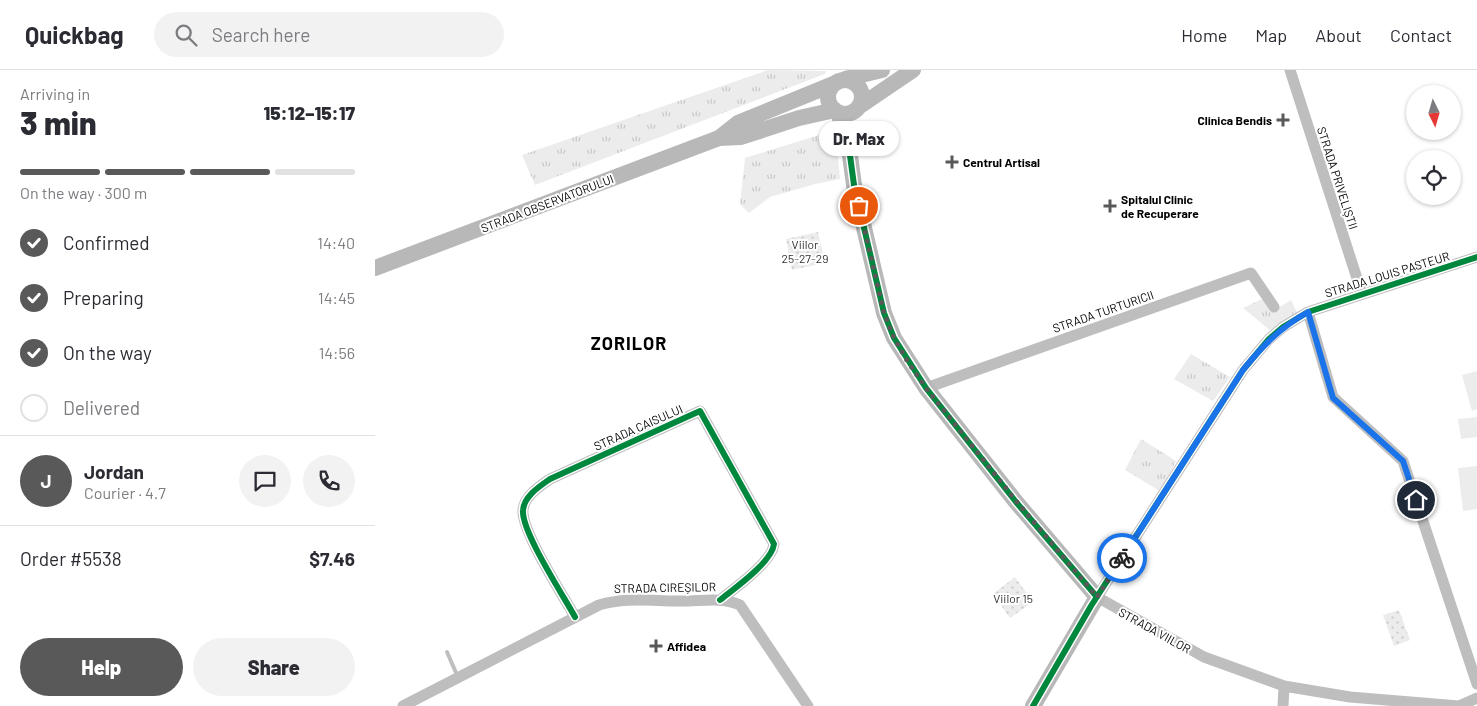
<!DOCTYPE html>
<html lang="en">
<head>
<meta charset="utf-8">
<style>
  body { margin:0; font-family:Barlow,sans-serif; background:#f2f2f3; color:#2b2b33; height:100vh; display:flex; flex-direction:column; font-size:19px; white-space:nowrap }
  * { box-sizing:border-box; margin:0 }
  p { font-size:16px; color:#7c7c81 }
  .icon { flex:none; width:28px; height:28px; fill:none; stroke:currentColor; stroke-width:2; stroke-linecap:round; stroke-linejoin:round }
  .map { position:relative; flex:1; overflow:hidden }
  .sheet { display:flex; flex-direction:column; background:#fff; width:375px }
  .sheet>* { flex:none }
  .needle { width:32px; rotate:175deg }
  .tools { position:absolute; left:1031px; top:15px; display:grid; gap:10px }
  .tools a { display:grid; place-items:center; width:55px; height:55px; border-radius:50%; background:#fff; box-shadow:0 1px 4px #0004; font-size:25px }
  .pin { position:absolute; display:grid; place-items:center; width:42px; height:42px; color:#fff; margin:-21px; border:2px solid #fff; border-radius:50%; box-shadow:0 1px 5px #0007 }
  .courier { position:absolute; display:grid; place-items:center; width:50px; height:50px; margin:-25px; border:4px solid #1a73e8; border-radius:50%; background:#fff; color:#222; box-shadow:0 1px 6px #0007 }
  .bubble { position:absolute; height:35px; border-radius:18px; background:#fff; box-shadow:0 1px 4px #0004; font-size:16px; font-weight:800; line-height:35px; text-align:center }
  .summary em { font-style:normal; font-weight:800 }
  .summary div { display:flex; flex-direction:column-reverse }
  .summary { display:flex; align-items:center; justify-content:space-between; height:85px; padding:0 20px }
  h1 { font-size:32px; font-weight:800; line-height:38px }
  .bar { display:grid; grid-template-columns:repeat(4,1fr); gap:8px 5px; align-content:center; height:60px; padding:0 20px }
  .bar i { height:6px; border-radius:4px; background:#e1e1e2 }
  .bar .on { background:#595959 }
  .bar p { grid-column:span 4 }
  .line { display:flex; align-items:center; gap:12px; padding:0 20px; border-top:1px solid #e1e1e2 }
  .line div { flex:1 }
  .round { display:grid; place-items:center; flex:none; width:52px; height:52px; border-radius:26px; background:#f2f2f3 }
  ol { padding:0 20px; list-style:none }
  li { display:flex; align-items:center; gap:15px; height:55px }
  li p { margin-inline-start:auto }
  li .icon { padding:5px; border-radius:50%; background:#595959; color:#fff; stroke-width:4 }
  li:last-child { color:#7c7c81 }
  li i { width:28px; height:28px; border:2px solid #e1e1e2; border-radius:50% }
  .button { display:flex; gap:10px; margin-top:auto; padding:10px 20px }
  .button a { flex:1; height:58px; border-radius:30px; background:#595959; color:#fff; font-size:20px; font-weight:800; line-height:58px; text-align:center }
  .button a+a { background:#f2f2f3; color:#2b2b33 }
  header { display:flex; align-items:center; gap:30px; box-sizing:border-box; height:70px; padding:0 25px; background:#fff; border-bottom:1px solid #e1e1e2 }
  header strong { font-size:24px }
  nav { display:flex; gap:28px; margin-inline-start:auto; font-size:18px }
  .search { width:350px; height:45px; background:#f2f2f3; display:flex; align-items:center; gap:12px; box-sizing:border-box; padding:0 18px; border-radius:28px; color:#7c7c81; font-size:19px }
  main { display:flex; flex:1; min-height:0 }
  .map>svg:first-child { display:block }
  .grass { fill:url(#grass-tufts) }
  .park { fill:url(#park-dots) }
  .pitch { fill:#ececec }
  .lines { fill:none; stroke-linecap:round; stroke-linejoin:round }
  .stream { stroke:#bfbfbf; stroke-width:4 }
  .street { stroke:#bebebe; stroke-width:11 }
  .secondary { stroke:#b8b8b8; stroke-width:16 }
  .cycleway-casing { stroke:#fff; stroke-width:9 }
  .cycleway { stroke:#00873e; stroke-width:6 }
  .done { stroke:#595959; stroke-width:5; stroke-dasharray:0 9 }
  .route { stroke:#1a73e8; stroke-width:6 }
  .poi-dot { fill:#595959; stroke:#fff; stroke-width:2 }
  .labels { text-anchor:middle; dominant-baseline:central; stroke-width:4; stroke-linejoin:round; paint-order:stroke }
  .poi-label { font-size:12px; font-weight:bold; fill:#000; stroke:#fff; text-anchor:start }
  .street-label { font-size:12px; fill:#000; stroke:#fff }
  .park-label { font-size:12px; fill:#333; stroke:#fff }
  .district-label { font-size:18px; font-weight:bold; letter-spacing:1px; fill:#000; stroke:#fff }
</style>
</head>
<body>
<header>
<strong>Quickbag</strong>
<div class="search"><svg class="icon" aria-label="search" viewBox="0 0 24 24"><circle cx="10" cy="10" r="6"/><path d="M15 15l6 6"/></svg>Search here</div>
<nav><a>Home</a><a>Map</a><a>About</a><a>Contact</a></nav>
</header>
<main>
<section class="sheet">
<div class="summary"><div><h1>3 min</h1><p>Arriving in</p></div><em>15:12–15:17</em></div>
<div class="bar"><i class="on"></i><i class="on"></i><i class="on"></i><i></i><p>On the way · 300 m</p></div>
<ol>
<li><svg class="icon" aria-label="check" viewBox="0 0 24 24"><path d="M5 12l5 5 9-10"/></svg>Confirmed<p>14:40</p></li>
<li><svg class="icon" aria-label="check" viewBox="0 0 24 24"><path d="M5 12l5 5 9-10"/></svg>Preparing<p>14:45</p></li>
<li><svg class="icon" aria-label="check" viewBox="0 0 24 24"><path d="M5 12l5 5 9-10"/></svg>On the way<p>14:56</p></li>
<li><i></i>Delivered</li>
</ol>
<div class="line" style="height:90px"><b class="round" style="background:#595959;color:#fff">J</b><div><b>Jordan</b><p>Courier · 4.7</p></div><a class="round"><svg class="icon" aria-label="chat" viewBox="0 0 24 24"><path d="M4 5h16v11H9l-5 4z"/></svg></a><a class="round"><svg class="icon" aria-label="phone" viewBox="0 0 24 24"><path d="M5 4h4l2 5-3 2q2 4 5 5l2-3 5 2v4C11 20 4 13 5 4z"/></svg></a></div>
<div class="line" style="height:65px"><div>Order #5538</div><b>$7.46</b></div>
<div class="button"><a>Help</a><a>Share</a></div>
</section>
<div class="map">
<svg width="1102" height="636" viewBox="0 0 1102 636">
  <defs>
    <pattern id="grass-tufts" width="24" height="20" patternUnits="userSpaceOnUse" patternTransform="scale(1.25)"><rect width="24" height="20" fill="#ececec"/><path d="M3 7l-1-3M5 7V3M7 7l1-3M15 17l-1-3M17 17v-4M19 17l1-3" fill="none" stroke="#c9c9c9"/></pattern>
    <pattern id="park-dots" width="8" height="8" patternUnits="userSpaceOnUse" patternTransform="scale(1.25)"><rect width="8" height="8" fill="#ececec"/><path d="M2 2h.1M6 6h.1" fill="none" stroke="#c9c9c9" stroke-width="1.8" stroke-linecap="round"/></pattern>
  </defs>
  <rect width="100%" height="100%" fill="#fff"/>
  <path class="grass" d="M 393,0 L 451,1 L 450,4 L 447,5 L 160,115 L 147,85 Z
    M 444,65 L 454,66 L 463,87 L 465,109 L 440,114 L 395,127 L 374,143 L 365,134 L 370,88 Z
    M 887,229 L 894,239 L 898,241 L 916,230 L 922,243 L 896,261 L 868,238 Z
    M 816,284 L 855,307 L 838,331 L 799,309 Z
    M 766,369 L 801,391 L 793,408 L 785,421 L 750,400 Z"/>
  <path class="park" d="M 443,162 L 450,193 L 417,200 L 411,169 Z
    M 640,507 L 658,532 L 635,548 L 618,524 Z
    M 1024,540 L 1035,570 L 1019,576 L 1008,545 Z"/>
  <path class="pitch" d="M 1102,301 L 1102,339 L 1097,341 L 1087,305 Z
    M 1102,347 L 1102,367 L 1086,369 L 1083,349 Z
    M 1102,396 L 1102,439 L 1088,441 L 1083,398 Z"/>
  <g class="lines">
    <path class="stream" d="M 72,582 L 82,605"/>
    <path class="street" d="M 915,0 L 987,224
      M 933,242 L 958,327 L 1028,391 L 1102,614
      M 551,318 L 876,203 L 899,237
      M 200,547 C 188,525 146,461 148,440 C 149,426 165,416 175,409 L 325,341 L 399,474 C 397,492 360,518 345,530
      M 28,636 L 224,535 C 251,527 276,531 303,531 C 323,532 346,526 365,535 L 433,636
      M 908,636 L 909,616
      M 1084,636 L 975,627 L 909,616 L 829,587 L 722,527 L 868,300 L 894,269 L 908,257 L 933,242 L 1102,187
      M 1084,636 L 1102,628"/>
    <path class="secondary" d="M 470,9 L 507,0
      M453 27a17 17 0 1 1 34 0a17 17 0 1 1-34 0Z
      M 485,36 L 538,0
      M 463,42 L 474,78 L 479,115 L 509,243 L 519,268 L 551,318 L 641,432 L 722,527 L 658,636
      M 344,68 L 366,67 L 424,48 L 460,40
      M 0,198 L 344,68 L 363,53 L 461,13"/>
    <defs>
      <path id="cycleway" d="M 474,78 L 479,115 L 509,243 L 519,268 L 551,318 L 641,432 L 722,527
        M 200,547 C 188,525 146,461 148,440 C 149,426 165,416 175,409 L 325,341 L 399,474 C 397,492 360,518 345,530
        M 658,636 L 716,536 L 868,300 L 894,269 L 908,257 L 933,242 L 1102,187"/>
    </defs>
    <use href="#cycleway" class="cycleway-casing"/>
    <use href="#cycleway" class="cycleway"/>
  </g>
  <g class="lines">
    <path class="done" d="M 484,136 L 509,243 L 519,268 L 533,292 L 551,318 L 642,432 L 722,527 L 747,488"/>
    <path class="route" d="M 747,488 L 868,300 C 887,276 906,257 933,242 L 958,328 L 1028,391 L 1041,430"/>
  </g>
  <g class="poi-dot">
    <path d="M905.5 42.5h5v5h5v5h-5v5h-5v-5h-5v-5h5z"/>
    <path d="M574.5 84.5h5v5h5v5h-5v5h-5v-5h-5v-5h5z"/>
    <path d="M732.5 128.5h5v5h5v5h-5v5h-5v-5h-5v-5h5z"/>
    <path d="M278.5 568.5h5v5h5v5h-5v5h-5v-5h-5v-5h5z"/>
  </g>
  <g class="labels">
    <g class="poi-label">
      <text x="897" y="50" text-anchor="end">Clinica Bendis</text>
      <text x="588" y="92">Centrul Artisal</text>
      <text x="746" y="129">Spitalul Clinic<tspan x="746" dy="14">de Recuperare</tspan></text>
      <text x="292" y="576">Affidea</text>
    </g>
    <g class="street-label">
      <text transform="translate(963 108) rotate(72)">STRADA PRIVELIȘTII</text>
      <text transform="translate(172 133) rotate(-21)">STRADA OBSERVATORULUI</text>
      <text transform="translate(1012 204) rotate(-17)">STRADA LOUIS PASTEUR</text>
      <text transform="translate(728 241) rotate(-19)">STRADA TURTURICII</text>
      <text transform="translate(263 357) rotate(-24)">STRADA CAISULUI</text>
      <text transform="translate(290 517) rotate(-1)">STRADA CIREȘILOR</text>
      <text transform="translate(780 560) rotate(29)">STRADA VIILOR</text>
    </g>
    <g class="park-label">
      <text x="430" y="174">Viilor<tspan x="430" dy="14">25-27-29</tspan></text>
      <text x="638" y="528">Viilor 15</text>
    </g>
    <g class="district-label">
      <text x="254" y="273">ZORILOR</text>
    </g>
  </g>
</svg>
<div class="tools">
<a><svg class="needle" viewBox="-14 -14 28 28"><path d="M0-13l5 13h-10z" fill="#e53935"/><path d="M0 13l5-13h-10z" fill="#7c7c81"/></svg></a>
<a><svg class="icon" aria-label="locate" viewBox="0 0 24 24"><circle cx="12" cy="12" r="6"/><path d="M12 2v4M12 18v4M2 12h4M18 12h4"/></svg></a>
</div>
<div class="pin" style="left:484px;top:136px;background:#ea580c"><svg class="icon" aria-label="bag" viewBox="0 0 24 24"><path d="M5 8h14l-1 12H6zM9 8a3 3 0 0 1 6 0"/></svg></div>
<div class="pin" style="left:1041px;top:430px;background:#1f2937"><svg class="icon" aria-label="home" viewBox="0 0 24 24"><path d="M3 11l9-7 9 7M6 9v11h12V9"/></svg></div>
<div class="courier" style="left:747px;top:488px"><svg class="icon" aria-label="bike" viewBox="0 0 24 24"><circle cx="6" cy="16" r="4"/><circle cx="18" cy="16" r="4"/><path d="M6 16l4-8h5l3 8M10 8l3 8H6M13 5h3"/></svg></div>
<div class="bubble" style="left:444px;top:51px;width:80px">Dr. Max</div>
</div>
</main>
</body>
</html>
